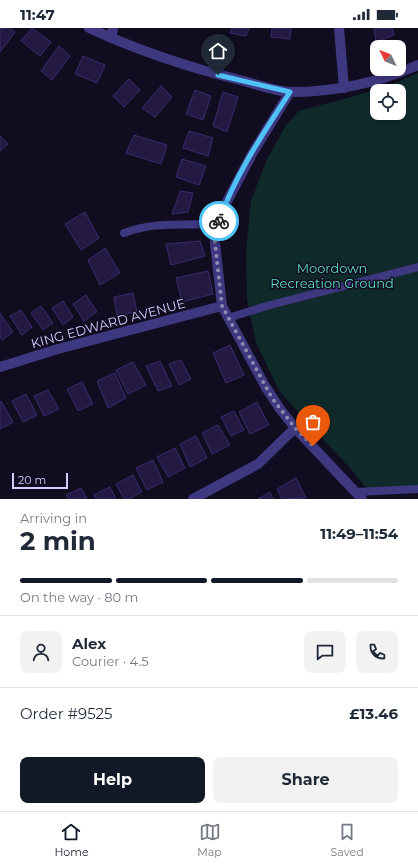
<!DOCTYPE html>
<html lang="en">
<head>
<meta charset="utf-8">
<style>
  body { margin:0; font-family:Montserrat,sans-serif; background:#f2f2f3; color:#1f2937; height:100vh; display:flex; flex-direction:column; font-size:15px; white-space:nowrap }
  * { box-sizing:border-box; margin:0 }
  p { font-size:13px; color:#747a83 }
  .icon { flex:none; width:22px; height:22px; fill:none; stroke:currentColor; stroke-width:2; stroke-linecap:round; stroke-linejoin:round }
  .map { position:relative; height:471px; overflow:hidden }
  .side { display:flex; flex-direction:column; background:#fff; flex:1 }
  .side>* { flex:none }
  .needle { width:26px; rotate:313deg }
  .fabs { position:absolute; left:370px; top:12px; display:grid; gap:8px }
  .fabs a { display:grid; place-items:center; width:36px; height:36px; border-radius:8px; background:#fff; box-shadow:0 2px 6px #0003; font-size:20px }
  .scale { position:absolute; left:12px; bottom:10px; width:56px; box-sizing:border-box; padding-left:4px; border:2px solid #d5cdff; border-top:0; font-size:11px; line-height:14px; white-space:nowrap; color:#d5cdff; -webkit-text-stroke:3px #110d21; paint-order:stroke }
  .pin { position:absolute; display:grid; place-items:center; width:34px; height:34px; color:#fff; margin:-41px -17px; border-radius:50% 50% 50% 0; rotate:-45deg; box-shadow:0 0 4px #0007 }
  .pin .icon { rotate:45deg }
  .courier { position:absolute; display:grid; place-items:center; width:40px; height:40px; margin:-20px; border:3px solid #4fc3f7; border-radius:50%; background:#fff; color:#222; box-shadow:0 1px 5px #0007 }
  .overview em { font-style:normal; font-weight:700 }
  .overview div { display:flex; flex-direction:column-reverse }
  .overview { display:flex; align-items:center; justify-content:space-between; height:68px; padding:0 20px }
  h1 { font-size:26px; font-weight:700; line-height:30px }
  .bar { display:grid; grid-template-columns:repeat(4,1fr); gap:6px 4px; align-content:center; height:48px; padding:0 20px }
  .bar i { height:5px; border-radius:3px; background:#e0e1e3 }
  .bar .on { background:#111827 }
  .bar p { grid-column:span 4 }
  .line { display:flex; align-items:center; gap:10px; padding:0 20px; border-top:1px solid #e0e1e3 }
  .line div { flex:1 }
  .round { display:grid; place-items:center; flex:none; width:42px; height:42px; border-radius:8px; background:#f2f2f3 }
  .button { display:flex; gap:8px; margin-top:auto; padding:8px 20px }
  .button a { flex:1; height:46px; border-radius:8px; background:#111827; color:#fff; font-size:16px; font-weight:700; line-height:46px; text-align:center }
  .button a+a { background:#f2f2f3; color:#1f2937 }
  .status { display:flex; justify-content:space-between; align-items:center; height:28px; padding:0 20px; background:#fff; direction:ltr }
  .status svg { height:11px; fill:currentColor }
  .menu { display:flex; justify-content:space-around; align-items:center; height:56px; border-top:1px solid #e0e1e3; background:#fff; font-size:11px; color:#747a83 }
  .menu a { display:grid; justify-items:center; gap:2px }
  .menu .on { color:#111827 }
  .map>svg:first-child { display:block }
  .green { fill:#102a2b; fill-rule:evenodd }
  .building { fill:#231942; stroke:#3b2b6e }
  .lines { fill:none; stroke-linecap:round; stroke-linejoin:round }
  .service { stroke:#3e3880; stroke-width:8 }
  .minor { stroke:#3e3880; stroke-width:10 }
  .tertiary { stroke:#3e3880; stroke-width:10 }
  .done { stroke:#908ab1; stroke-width:4; stroke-dasharray:0 7.2 }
  .route { stroke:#4fc3f7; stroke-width:5 }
  .labels { text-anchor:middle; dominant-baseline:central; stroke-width:3; stroke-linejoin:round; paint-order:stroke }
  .park-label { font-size:13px; fill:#59dec3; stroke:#110d21 }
  .street-label { font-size:13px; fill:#d5cdff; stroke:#110d21 }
</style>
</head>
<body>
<div class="status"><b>11:47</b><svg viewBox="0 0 49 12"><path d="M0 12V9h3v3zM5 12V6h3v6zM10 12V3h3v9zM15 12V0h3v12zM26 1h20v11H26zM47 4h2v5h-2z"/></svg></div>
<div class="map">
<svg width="418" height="471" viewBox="0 0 418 471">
  <rect width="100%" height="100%" fill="#110d21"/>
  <path class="green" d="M 418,45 L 418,457 L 369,463 L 349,439 L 280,364 L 256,315 L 247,271 L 246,224 L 251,173 L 267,131 L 285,99 L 299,83 L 348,70 L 393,56 ZM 377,63 L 399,63 L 399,85 L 377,85 Z"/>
  <path class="building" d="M 0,0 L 10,0 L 15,4 L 0,24 Z
    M 32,0 L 51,14 L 40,28 L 21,13 Z
    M 232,0 L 249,0 L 246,8 L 230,5 Z
    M 272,0 L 291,0 L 290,11 L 271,9 Z
    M 374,0 L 392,0 L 394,7 L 376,14 Z
    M 59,18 L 70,28 L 52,52 L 41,43 Z
    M 83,28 L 105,37 L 97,55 L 75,46 Z
    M 129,51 L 140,62 L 124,79 L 113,68 Z
    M 161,58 L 172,69 L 155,89 L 142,80 Z
    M 195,62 L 211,68 L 203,92 L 186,86 Z
    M 223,64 L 238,69 L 227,104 L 213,98 Z
    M 189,103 L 213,110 L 208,128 L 183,120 Z
    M 134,107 L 167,117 L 161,136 L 126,125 Z
    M 0,108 L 8,116 L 0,123 Z
    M 182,131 L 206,138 L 199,157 L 176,149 Z
    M 180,163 L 193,165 L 188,184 L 172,186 Z
    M 85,184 L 99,210 L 81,222 L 65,196 Z
    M 200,213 L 205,228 L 171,237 L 166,216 Z
    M 105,220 L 120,245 L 100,257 L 88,232 Z
    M 208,243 L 213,266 L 182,274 L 176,250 Z
    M 133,265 L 137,284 L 117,287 L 114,269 Z
    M 86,267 L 97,284 L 84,293 L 73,276 Z
    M 63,273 L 73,289 L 63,297 L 52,280 Z
    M 41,278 L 53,295 L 43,302 L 31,285 Z
    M 21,282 L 32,299 L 22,307 L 10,288 Z
    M 0,285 L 13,304 L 2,312 L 0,309 Z
    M 230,317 L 244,347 L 226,355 L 213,325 Z
    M 181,332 L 191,351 L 179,357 L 169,336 Z
    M 160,333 L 172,358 L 158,363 L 146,338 Z
    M 133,334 L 146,357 L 128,366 L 116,342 Z
    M 115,345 L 126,370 L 108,380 L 97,353 Z
    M 82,354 L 93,376 L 78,383 L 67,361 Z
    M 48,362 L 59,381 L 44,388 L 34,368 Z
    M 26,366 L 37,387 L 23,394 L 12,373 Z
    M 1,373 L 13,394 L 0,401 L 0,374 Z
    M 257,374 L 269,397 L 250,406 L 239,384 Z
    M 234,383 L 244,402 L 231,408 L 221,389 Z
    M 218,397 L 230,417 L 212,426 L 202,405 Z
    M 196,408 L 207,430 L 190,439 L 180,416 Z
    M 175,420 L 185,440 L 168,449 L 157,429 Z
    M 153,432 L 163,454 L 147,462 L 136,440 Z
    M 133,447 L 142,464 L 129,471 L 124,471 L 116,456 Z
    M 296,450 L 306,470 L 282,471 L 277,461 Z
    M 110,459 L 116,471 L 96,471 L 94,467 Z
    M 81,460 L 87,471 L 68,471 L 66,467 Z
    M 270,464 L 273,471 L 258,471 Z"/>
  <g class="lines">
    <path class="service" d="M 124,205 C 158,192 184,199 218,195
      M 228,290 L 270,277 L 418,239
      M 356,464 L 418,461"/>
    <path class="minor" d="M 339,0 L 344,60
      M 111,10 L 113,0
      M 290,64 L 252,126 L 223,181 L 214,206 L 222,278 L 265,358 L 280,381 L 295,400 L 362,471
      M 0,339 L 58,321 L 222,278
      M 193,471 L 258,436 L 295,400"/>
    <path class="tertiary" d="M 89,0 C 139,23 190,40 244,53 C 258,57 275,63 291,64 C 334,64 379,54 418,37"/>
  </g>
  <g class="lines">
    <path class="done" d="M 219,193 L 214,206 L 222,278 L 272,370 L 295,400 L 313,418"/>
    <path class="route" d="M 218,47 L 290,64 C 264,104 235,147 219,193"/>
  </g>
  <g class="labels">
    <g class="park-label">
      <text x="332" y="240">Moordown<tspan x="332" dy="15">Recreation Ground</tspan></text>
    </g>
    <g class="street-label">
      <text transform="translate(108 295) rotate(-15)">KING EDWARD AVENUE</text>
    </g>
  </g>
</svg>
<div class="fabs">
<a><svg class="needle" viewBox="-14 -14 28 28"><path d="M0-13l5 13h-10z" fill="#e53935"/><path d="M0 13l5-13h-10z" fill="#747a83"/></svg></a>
<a><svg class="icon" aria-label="locate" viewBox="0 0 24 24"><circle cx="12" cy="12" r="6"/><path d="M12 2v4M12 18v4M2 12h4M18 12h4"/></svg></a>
</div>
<div class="scale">20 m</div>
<div class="pin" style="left:313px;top:418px;background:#ea580c"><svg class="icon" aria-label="bag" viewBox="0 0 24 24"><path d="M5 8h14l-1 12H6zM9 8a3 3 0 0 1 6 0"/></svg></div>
<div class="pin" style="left:218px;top:47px;background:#1f2937"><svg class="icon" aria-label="home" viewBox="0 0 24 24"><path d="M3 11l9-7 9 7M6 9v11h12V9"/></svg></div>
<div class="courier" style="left:219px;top:193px"><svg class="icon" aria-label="bike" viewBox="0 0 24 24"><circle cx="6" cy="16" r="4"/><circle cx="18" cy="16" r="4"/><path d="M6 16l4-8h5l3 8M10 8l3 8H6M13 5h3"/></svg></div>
</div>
<section class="side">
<div class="overview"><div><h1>2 min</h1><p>Arriving in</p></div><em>11:49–11:54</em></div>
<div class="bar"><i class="on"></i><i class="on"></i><i class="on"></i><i></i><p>On the way · 80 m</p></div>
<div class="line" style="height:72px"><a class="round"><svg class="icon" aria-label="person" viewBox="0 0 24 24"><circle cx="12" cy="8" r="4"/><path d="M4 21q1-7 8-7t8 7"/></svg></a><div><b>Alex</b><p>Courier · 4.5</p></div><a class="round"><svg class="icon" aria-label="chat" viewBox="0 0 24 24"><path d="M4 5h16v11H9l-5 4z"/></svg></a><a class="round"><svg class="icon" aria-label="phone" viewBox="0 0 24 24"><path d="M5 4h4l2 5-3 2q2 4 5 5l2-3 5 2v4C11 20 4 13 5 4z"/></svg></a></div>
<div class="line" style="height:52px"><div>Order #9525</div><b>£13.46</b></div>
<div class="button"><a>Help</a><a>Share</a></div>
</section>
<nav class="menu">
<a class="on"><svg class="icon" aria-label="home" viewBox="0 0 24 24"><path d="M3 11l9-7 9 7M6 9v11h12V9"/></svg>Home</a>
<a><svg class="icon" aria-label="map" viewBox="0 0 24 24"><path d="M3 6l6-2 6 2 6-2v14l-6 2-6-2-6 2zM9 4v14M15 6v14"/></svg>Map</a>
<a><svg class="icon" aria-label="saved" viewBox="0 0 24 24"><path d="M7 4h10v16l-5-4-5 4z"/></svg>Saved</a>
</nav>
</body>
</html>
